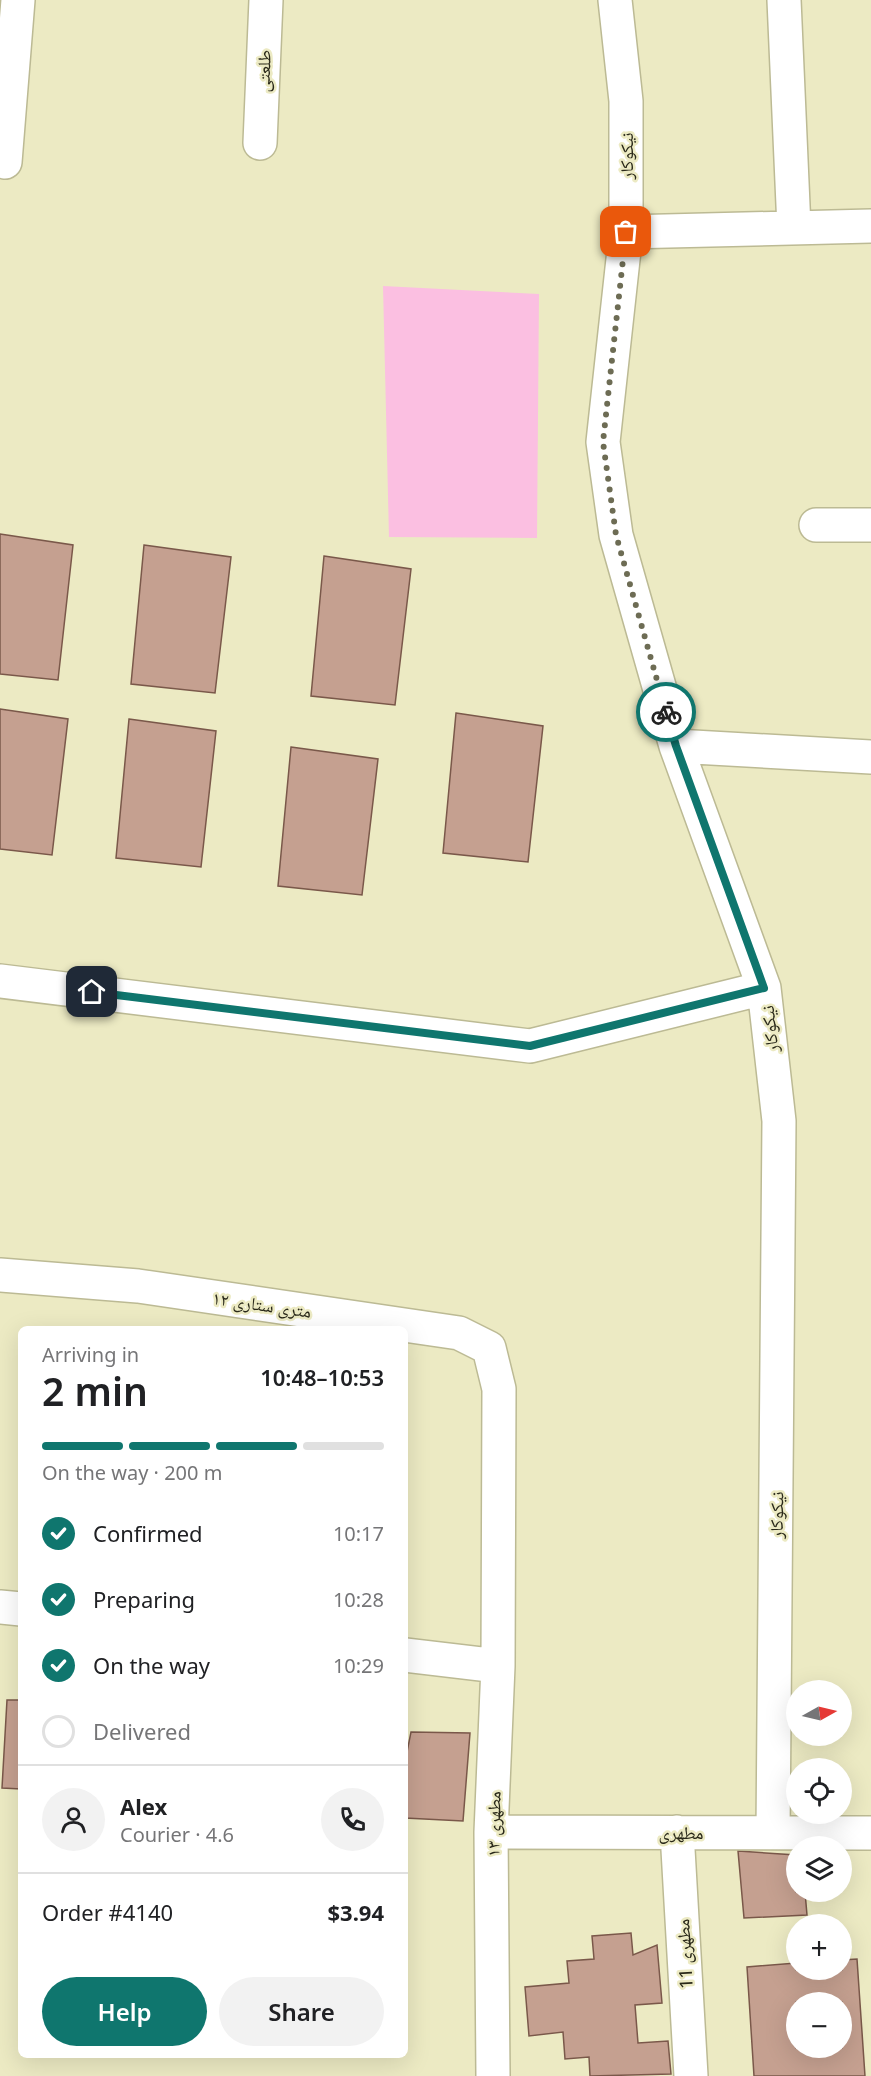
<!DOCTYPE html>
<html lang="en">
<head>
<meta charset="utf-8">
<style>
  body { margin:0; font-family:"Noto Sans","Noto Naskh Arabic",sans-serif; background:#f2f2f2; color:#202124; height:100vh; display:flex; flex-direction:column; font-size:22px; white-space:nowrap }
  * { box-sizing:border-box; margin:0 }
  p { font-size:20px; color:#757577 }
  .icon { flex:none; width:33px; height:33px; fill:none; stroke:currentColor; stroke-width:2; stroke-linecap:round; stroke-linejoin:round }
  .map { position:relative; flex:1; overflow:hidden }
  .panel { position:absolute; left:18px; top:1326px; width:390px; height:732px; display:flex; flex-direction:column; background:#fff; border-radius:9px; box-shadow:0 6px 24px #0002 }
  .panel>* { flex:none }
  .needle { width:39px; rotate:82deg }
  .tools { position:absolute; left:786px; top:1680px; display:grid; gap:12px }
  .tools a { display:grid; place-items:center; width:66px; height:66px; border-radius:50%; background:#fff; box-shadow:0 6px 24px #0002; font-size:30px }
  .pin { position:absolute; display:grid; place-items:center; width:51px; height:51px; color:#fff; margin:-26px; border-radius:12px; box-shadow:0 3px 9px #0006 }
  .courier { position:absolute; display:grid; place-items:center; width:60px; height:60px; margin:-30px; border:4px solid #0f766e; border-radius:50%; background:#fff; color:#222; box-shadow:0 2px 8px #0007 }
  .head em { font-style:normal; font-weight:600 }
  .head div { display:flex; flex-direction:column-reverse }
  .head { display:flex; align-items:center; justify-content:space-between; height:102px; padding:0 24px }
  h1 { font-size:39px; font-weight:600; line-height:45px }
  .bar { display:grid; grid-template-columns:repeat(4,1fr); gap:9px 6px; align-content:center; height:72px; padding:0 24px }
  .bar i { height:8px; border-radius:4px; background:#e0e0e0 }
  .bar .selected { background:#0f766e }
  .bar p { grid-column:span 4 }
  .line { display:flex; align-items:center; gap:15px; padding:0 24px; border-top:2px solid #e0e0e0 }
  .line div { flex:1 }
  .round { display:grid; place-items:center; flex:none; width:63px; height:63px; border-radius:32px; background:#f2f2f2 }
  ol { padding:0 24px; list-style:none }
  li { display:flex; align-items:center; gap:18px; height:66px }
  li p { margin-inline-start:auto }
  li .icon { padding:6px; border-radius:50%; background:#0f766e; color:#fff; stroke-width:4 }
  li:last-child { color:#757577 }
  li i { width:33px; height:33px; border:3px solid #e0e0e0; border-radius:50% }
  .primary-button { display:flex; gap:12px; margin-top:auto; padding:12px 24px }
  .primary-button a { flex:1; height:69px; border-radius:36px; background:#0f766e; color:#fff; font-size:24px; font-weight:600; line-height:69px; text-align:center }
  .primary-button a+a { background:#f2f2f2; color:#202124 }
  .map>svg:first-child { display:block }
  .green { fill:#fbbfe1 }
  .building { fill:#c5a090; stroke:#7a584a; stroke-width:1.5; fill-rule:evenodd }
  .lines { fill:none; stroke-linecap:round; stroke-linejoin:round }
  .minor-casing { stroke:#bcba94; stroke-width:36 }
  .minor { stroke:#fff; stroke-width:33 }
  .done { stroke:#6d6c54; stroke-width:6; stroke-dasharray:0 10.8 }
  .route { stroke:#0f766e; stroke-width:8 }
  .labels { text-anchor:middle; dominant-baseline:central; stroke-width:5; stroke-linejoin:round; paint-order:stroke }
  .street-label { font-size:18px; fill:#292819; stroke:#eceac3 }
</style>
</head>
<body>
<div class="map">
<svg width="871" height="2076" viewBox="0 0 871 2076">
  <rect width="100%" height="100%" fill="#eceac3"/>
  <path class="green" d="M 383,286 L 539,294 L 537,538 L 389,537 Z"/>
  <path class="building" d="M 0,534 L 73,545 L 58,680 L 0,674 Z
    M 144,545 L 231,557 L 215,693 L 131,684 Z
    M 324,556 L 411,569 L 395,705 L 311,696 Z
    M 0,709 L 68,719 L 52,855 L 0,849 Z
    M 456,713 L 543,726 L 528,862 L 443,853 Z
    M 129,719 L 216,731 L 201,867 L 116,858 Z
    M 291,747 L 378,759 L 362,895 L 278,886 Z
    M 7,1700 L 21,1700 L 21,1789 L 2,1788 Z
    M 411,1732 L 470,1733 L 463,1821 L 405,1818 L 405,1756 L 406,1757 Z
    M 738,1851 L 796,1855 L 796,1892 L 805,1892 L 807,1915 L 744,1918 Z
    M 631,1933 L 633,1955 L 657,1945 L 662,2003 L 635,2005 L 638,2043 L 668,2041 L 671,2074 L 590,2076 L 589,2057 L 565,2059 L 563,2032 L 529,2036 L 525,1987 L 569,1983 L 567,1961 L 594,1959 L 592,1936 Z
    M 857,1959 L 865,2076 L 754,2076 L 747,1967 L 796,1963 L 796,1970 L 842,1970 L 842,1960 ZM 796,2002 L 842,2002 L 842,2048 L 796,2048 Z"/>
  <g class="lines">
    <defs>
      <path id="minor" d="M 615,0 L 626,101 L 626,232 L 603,442 L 616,535 L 676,746 L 764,988 L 779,1121 L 773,1833
        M 784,0 L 794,228
        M 260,143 L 266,0
        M 5,162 L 18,0
        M 626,232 L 871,226
        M 816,525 L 871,525
        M 676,746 L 871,757
        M 0,981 L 530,1046 L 764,988
        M 0,1275 L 138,1286 L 459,1333 L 489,1348 L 499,1389 L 498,1666
        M 0,1607 L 21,1609
        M 405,1655 L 498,1666 L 491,1832 L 493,2076
        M 491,1832 L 871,1833
        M 677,1832 L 691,2076"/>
    </defs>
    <use href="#minor" class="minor-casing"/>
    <use href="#minor" class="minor"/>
  </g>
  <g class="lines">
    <path class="done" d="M 626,232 L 603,442 L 616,535 L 666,712"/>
    <path class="route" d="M 92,992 L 530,1046 L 764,988 L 676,746 L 666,712"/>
  </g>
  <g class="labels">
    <g class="street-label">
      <text transform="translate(263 71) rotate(-88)">طلعتی</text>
      <text transform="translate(626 156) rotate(-90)">نیکوکار</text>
      <text transform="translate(769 1029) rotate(-96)">نیکوکار</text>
      <text transform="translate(262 1304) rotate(8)">۱۲ متری ستاری</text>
      <text transform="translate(776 1515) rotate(-89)">نیکوکار</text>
      <text transform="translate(493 1824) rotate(-89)">مطهری ۱۳</text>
      <text x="681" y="1832">مطهری</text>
      <text transform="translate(684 1954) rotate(-93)">مطهری 11</text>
    </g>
  </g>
</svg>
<div class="tools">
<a><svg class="needle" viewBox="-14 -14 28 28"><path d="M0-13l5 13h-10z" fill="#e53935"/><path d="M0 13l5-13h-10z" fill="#757577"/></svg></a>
<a><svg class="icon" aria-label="locate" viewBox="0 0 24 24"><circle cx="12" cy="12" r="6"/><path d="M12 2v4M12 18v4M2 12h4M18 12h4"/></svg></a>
<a><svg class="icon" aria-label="layers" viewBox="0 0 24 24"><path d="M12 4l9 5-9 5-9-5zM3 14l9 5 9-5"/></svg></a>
<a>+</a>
<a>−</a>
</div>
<div class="pin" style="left:626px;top:232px;background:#ea580c"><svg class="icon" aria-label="bag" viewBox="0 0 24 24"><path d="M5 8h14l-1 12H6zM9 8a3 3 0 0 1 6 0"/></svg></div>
<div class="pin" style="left:92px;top:992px;background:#1f2937"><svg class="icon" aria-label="home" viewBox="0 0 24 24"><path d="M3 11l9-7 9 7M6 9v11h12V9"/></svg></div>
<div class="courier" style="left:666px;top:712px"><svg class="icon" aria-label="bike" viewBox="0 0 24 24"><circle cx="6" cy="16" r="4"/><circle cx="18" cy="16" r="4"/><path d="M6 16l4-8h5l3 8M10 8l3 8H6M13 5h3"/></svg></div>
<section class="panel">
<div class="head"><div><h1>2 min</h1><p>Arriving in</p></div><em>10:48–10:53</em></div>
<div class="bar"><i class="selected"></i><i class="selected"></i><i class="selected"></i><i></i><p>On the way · 200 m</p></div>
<ol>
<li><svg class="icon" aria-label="check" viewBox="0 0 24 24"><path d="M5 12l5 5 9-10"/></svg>Confirmed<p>10:17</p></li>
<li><svg class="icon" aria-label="check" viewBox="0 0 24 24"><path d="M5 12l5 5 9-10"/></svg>Preparing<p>10:28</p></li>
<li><svg class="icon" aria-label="check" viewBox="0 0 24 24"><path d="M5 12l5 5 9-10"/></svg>On the way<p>10:29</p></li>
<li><i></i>Delivered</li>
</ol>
<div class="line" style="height:108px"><a class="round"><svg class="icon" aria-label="person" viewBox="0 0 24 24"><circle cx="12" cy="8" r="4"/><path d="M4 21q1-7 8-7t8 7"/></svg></a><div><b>Alex</b><p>Courier · 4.6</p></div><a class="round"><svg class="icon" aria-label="phone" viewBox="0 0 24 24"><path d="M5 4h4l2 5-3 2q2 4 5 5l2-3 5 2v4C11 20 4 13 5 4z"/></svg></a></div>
<div class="line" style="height:78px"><div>Order #4140</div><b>$3.94</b></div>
<div class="primary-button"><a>Help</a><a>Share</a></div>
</section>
</div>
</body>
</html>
